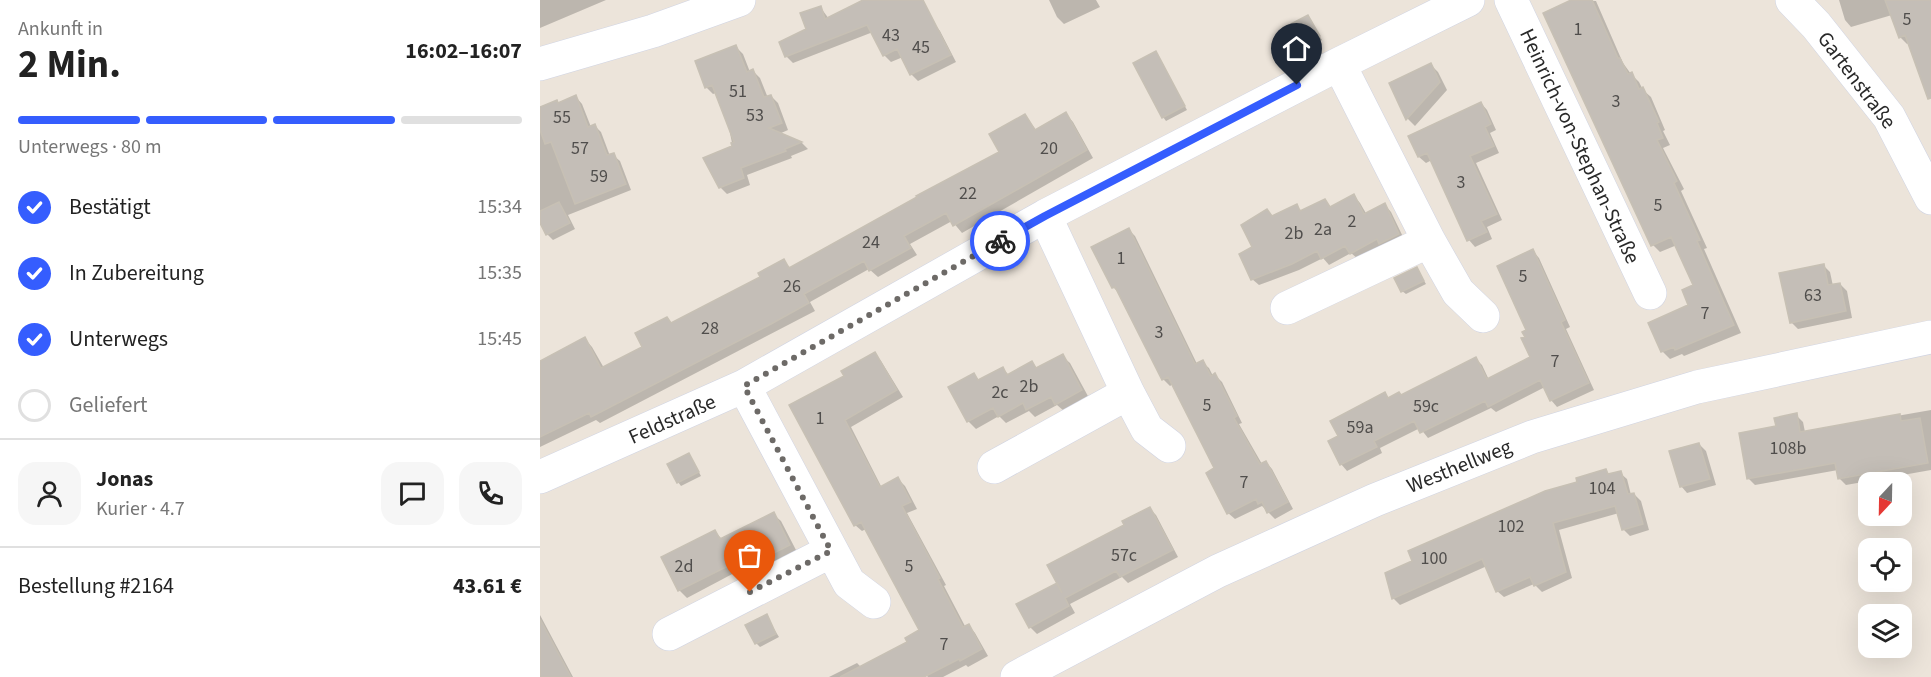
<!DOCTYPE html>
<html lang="de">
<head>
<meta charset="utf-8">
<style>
  body { margin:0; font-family:"Source Sans 3",sans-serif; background:#f6f6f6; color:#222; height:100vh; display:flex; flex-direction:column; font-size:22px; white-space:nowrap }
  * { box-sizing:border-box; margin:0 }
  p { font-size:20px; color:#767676 }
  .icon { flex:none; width:33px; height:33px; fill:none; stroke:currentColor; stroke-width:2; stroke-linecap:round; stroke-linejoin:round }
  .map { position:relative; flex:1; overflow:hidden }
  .details { display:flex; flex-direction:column; background:#fff; width:540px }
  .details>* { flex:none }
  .needle { width:39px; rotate:202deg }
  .tools { position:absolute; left:1318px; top:472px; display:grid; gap:12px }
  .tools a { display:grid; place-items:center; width:54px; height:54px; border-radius:12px; background:#fff; box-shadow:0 6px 24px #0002; font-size:30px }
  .pin { position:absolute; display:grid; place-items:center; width:51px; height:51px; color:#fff; margin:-62px -26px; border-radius:50% 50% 50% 0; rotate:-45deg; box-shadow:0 0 6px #0007 }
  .pin .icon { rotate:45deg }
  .courier { position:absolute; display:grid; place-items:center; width:60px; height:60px; margin:-30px; border:4px solid #355dfe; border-radius:50%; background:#fff; color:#222; box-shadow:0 2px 8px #0007 }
  .summary em { font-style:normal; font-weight:700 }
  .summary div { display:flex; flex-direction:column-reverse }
  .summary { display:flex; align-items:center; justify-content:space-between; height:102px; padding:0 18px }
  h1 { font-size:39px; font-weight:700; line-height:45px }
  .bar { display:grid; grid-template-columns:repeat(4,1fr); gap:9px 6px; align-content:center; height:72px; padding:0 18px }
  .bar i { height:8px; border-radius:4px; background:#e0e0e0 }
  .bar .on { background:#355dfe }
  .bar p { grid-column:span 4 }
  .line { display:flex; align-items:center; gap:15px; padding:0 18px; border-top:2px solid #e0e0e0 }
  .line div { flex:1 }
  .round { display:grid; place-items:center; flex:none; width:63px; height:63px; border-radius:18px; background:#f6f6f6 }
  ol { padding:0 18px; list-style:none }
  li { display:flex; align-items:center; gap:18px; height:66px }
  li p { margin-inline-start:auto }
  li .icon { padding:6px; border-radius:50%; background:#355dfe; color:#fff; stroke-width:4 }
  li:last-child { color:#767676 }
  li i { width:33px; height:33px; border:3px solid #e0e0e0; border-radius:50% }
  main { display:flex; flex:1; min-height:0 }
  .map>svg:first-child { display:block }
  .shadow { fill:#0003 }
  .building { fill:#c4beb7; stroke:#c7c0b4; stroke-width:1.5 }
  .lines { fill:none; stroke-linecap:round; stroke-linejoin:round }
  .minor-casing { stroke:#d0d4e3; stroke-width:34 }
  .minor { stroke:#fff; stroke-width:33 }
  .done { stroke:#6d6a67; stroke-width:6; stroke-dasharray:0 10.8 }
  .route { stroke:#355dfe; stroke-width:8 }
  .labels { text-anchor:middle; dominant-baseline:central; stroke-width:4.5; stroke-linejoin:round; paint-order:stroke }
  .number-label { font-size:18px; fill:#504e4c }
  .street-label { font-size:21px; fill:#292929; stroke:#fff }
</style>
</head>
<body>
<main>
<section class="details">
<div class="summary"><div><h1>2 Min.</h1><p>Ankunft in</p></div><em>16:02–16:07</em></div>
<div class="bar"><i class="on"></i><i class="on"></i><i class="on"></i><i></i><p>Unterwegs · 80 m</p></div>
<ol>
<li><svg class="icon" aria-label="check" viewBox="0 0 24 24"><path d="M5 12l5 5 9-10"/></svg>Bestätigt<p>15:34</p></li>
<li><svg class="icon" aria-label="check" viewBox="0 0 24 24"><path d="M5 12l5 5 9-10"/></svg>In Zubereitung<p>15:35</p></li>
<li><svg class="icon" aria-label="check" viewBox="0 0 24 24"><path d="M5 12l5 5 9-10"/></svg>Unterwegs<p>15:45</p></li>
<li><i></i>Geliefert</li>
</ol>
<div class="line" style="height:108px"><a class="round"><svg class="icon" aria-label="person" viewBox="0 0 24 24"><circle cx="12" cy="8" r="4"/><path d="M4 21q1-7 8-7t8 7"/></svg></a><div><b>Jonas</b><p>Kurier · 4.7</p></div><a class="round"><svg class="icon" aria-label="chat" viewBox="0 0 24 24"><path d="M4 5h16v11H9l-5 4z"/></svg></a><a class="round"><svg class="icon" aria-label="phone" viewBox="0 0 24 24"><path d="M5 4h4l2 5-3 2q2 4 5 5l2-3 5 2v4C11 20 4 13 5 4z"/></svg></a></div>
<div class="line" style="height:78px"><div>Bestellung #2164</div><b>43.61 €</b></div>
</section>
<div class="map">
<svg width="1391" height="677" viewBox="0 0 1391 677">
  <rect width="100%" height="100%" fill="#ece4da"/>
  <path class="shadow" d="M 0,0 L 66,0 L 0,28 Z
    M 326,0 L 376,0 L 400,31 L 416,62 L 378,81 L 371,74 L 363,57 L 351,62 L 344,55 L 333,32 L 253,63 L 246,56 L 267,29 L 281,8 L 289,19 Z
    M 509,0 L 556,0 L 560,7 L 524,24 L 517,17 Z
    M 1035,0 L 1056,1 L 1083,63 L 1091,74 L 1099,82 L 1103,90 L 1111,97 L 1125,130 L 1123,131 L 1130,145 L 1123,148 L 1144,189 L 1141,191 L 1167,248 L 1164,249 L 1201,333 L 1144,356 L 1142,354 L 1130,359 L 1122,351 L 1150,305 L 1155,286 L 1137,245 L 1120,252 L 1113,245 Z
    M 1299,0 L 1391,0 L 1369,43 L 1367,44 L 1360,37 L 1352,15 L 1311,27 L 1305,20 Z
    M 768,17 L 782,40 L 761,51 L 758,47 Z
    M 196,47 L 203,54 L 210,72 L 213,71 L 220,78 L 228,98 L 231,96 L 238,103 L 248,130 L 239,134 L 262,143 L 268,149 L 251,156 L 252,158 L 207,175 L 210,185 L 187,194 L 180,187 L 193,148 L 188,123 L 176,93 L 173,94 L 166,87 Z
    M 615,53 L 647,110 L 626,121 L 623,117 Z
    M 891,65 L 898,72 L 907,90 L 875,126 L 868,119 L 851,83 Z
    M 36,97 L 42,104 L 51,127 L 55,126 L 61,132 L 70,156 L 73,155 L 80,161 L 91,190 L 28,215 L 35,229 L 13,240 L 7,234 L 0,220 L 0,108 L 18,104 Z
    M 941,103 L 947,110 L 956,130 L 950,133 L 959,153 L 936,163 L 962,220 L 947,227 L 952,239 L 935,247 L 929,240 L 892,160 L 886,163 L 879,157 L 870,137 Z
    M 526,114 L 533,122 L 553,158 L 422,233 L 412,221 L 370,244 L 377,255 L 338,277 L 329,269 L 270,302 L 275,311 L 60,423 L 56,420 L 0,447 L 0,395 L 45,339 L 52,347 L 64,368 L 104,347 L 127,319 L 132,324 L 222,278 L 243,261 L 252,269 L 461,152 L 485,116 L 497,131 Z
    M 814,196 L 820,203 L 827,215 L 845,205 L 851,212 L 865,241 L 818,259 L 811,253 L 789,265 L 783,258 L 759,270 L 719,285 L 712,279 L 714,248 L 727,211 L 733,217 L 756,206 L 762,211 L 785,201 L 791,207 Z
    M 589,230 L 595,236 L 657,364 L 662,362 L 669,368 L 673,376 L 675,375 L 682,382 L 702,423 L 699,424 L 722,464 L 726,462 L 732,469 L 753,509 L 735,519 L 722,506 L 695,519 L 688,513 L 676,469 L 633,384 L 630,386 L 623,379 L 580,294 L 573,287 Z
    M 993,251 L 999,258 L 1030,327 L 1026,329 L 1054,390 L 1017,407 L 1011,400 L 1005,387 L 956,412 L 951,408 L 888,438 L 880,428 L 840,448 L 842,453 L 807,471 L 801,464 L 800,437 L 845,394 L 850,399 L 862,397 L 936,359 L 942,365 L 949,380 L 992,358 L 987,338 Z
    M 1283,265 L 1290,272 L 1293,286 L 1300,284 L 1307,291 L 1312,318 L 1258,329 L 1251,322 Z
    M 877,269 L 886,284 L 866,294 L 862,291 Z
    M 335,354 L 341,361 L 363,397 L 311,427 L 342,488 L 358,479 L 365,486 L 377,509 L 367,513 L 406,585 L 404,586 L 426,628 L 429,626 L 435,633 L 448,656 L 428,667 L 426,665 L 403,677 L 388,677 L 386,675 L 372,677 L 289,677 L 317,663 L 322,668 L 369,643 L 381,631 L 326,529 L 322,531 L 315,525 L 251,406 L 306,377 Z
    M 522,356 L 530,363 L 549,398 L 524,411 L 517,405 L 495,417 L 489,411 L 466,423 L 459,416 L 436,429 L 428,421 L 434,375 L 440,381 L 463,369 L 469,375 L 492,363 L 498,369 Z
    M 1391,410 L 1391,470 L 1306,485 L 1299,478 L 1298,470 L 1215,485 L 1208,478 L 1237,427 L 1256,415 L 1263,422 L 1265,432 Z
    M 1159,444 L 1166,451 L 1176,485 L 1147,493 L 1141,486 Z
    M 149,454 L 161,476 L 141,486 L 138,482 Z
    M 1066,471 L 1070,475 L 1080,473 L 1087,479 L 1091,495 L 1094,494 L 1101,501 L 1109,530 L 1090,536 L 1083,529 L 1079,513 L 1019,530 L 1032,578 L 1002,592 L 994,584 L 964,597 L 957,591 L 947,566 L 860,605 L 854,599 L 847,574 Z
    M 610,509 L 616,515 L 638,557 L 588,583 L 582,577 L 530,604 L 535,613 L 497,634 L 490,627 L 516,584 L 586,525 Z
    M 233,514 L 241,521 L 257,552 L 205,578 L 198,571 L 147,598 L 139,590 L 174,531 L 182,539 Z
    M 0,615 L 33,677 L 0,677 Z
    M 226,616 L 239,637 L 220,647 L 216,643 Z"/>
  <path class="building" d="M 323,0 L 383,0 L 411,55 L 370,75 L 357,49 L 343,56 L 327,25 L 245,57 L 239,42 L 266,29 L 260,13 L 281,6 L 285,19 Z
    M 1031,0 L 1052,0 L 1078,58 L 1080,58 L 1088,74 L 1092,72 L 1099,89 L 1103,87 L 1119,122 L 1117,123 L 1123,138 L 1117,140 L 1137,181 L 1134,183 L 1160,240 L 1157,241 L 1194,325 L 1135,350 L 1134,347 L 1121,352 L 1108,323 L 1148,305 L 1142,290 L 1153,285 L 1131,237 L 1111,246 L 1003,13 Z
    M 1345,0 L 1391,0 L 1391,98 L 1388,99 L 1365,35 L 1359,38 Z
    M 768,15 L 780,36 L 757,48 L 745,27 Z
    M 196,45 L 207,72 L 213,69 L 224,97 L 231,95 L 242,123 L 229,128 L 262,142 L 245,149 L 246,151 L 201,168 L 204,178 L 179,188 L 163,158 L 192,146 L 191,143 L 194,142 L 172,85 L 165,88 L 155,61 Z
    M 616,51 L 645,106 L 622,118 L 593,63 Z
    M 891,63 L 900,82 L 866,120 L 849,83 Z
    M 36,95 L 48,127 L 55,124 L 67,155 L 74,153 L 86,184 L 35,204 L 11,142 L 5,144 L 0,130 L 0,107 L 17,100 L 18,103 Z
    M 941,102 L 951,124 L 945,127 L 954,146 L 930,156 L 957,214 L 941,221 L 947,232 L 927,241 L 887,153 L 878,157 L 868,136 Z
    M 526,112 L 547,150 L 413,226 L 406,213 L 364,236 L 371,248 L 329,271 L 324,261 L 264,294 L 269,303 L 231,324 L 51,417 L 49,413 L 0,437 L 0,361 L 45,337 L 61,368 L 102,347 L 95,333 L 127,317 L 131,323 L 220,277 L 218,273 L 244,259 L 249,268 L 377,197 L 376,196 L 459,152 L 449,134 L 485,114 L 495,130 Z
    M 814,194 L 824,214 L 845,203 L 859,234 L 839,244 L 837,239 L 810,254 L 805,246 L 781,259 L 777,251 L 752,264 L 711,280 L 699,254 L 712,247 L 701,225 L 727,209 L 732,216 L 757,204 L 760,211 L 785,199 L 790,207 Z
    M 19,202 L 30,223 L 6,235 L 0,223 L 0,211 Z
    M 589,228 L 655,364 L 663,360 L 671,376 L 675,373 L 697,416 L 694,418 L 720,464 L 726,461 L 748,502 L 727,513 L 722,502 L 718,504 L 716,499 L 687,514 L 666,473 L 674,468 L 628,377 L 622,380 L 575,287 L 572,288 L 551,247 Z
    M 993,249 L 1025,320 L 1021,322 L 1049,383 L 1010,401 L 1000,380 L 948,407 L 945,401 L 880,433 L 874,421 L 834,441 L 837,447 L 800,465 L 788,441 L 798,436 L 790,421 L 845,392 L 848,398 L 859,392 L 861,395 L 936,357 L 947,379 L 990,357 L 981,338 L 985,337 L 982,332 L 986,330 L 957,266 Z
    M 1284,264 L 1288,285 L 1300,283 L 1306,311 L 1250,323 L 1239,273 Z
    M 877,267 L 884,281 L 861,292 L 854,278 Z
    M 335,352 L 357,390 L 305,420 L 340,487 L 358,477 L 371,502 L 362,506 L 400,578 L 398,579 L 423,627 L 429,624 L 442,649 L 420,661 L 419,659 L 384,677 L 300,677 L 367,642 L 365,638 L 379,630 L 321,522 L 314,526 L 249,405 L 304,376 L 301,371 Z
    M 523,354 L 542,390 L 515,405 L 511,397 L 486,410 L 483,403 L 458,417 L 453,408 L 427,422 L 408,387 L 434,373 L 438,380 L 463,367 L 467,375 L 492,361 L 496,368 Z
    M 1257,413 L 1260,432 L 1360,414 L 1361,421 L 1380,418 L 1388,463 L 1298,479 L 1295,463 L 1207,479 L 1199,433 L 1236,426 L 1234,418 Z
    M 1159,443 L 1170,479 L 1140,487 L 1129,451 Z
    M 149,453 L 159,472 L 137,483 L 127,464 Z
    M 1066,469 L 1068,474 L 1081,471 L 1088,494 L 1094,493 L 1103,524 L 1082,530 L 1075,506 L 1013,523 L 1026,572 L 994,586 L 990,577 L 956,592 L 942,559 L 852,599 L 845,573 L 872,561 L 868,551 L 1005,491 L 1037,482 L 1036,478 Z
    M 610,507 L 633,550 L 580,577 L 576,571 L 525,598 L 529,606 L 489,628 L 476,604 L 517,583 L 522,593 L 507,565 L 584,525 L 582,521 Z
    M 234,512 L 250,545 L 196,572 L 192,564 L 138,591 L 121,557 L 175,530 L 180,539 Z
    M 227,614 L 236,634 L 215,644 L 205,625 Z
    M 0,619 L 31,677 L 0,677 Z"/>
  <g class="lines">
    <defs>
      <path id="minor" d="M 971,0 L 1110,293
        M 1252,0 L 1276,25 L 1349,117 L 1391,198
        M 0,64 L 113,31 L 199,0
        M 799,64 L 889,241 L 918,292 L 943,316
        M 505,216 L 588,393 L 607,429 L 629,446
        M 747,308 L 889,241
        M 204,386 L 309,583 L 334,602
        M 454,467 L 588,393
        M 0,477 L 204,386 L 505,216 L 799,64 L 928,0
        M 129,634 L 291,551
        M 477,677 L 678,571 L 835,500 L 992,437 L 1157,387 L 1391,337"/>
    </defs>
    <use href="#minor" class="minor-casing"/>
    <use href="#minor" class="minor"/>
  </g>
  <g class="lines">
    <path class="done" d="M 210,592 L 291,551 L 204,386 L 460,241"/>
    <path class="route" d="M 460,241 L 505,216 L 757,85"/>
  </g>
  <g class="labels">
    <g class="number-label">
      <text x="1367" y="19">5</text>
      <text x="1038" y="29">1</text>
      <text x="351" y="35">43</text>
      <text x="381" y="47">45</text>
      <text x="198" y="91">51</text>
      <text x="1076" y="101">3</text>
      <text x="215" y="115">53</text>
      <text x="22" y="117">55</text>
      <text x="40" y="148">57</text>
      <text x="509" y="148">20</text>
      <text x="59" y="176">59</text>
      <text x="921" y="182">3</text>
      <text x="428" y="193">22</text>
      <text x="1118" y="205">5</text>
      <text x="812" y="221">2</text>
      <text x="783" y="229">2a</text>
      <text x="754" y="233">2b</text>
      <text x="331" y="242">24</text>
      <text x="581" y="258">1</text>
      <text x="983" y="276">5</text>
      <text x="252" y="286">26</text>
      <text x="1273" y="295">63</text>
      <text x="1165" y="313">7</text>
      <text x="170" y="328">28</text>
      <text x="619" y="332">3</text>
      <text x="1015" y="361">7</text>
      <text x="489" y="386">2b</text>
      <text x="460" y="392">2c</text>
      <text x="667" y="405">5</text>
      <text x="886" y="406">59c</text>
      <text x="280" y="418">1</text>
      <text x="820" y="427">59a</text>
      <text x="1248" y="448">108b</text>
      <text x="704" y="482">7</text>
      <text x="1062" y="488">104</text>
      <text x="971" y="526">102</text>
      <text x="584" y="555">57c</text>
      <text x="894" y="558">100</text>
      <text x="144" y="566">2d</text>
      <text x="369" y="566">5</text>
      <text x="404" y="644">7</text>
    </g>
    <g class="street-label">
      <text transform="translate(1317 80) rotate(53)">Gartenstraße</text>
      <text transform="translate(1040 146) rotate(65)">Heinrich-von-Stephan-Straße</text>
      <text transform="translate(132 419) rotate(-24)">Feldstraße</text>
      <text transform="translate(919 466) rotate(-22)">Westhellweg</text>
    </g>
  </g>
</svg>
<div class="tools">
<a><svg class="needle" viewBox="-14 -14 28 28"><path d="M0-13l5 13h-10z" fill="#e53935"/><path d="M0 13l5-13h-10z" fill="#767676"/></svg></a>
<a><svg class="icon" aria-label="locate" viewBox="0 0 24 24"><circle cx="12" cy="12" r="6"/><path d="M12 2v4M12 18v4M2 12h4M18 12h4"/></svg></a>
<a><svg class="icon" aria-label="layers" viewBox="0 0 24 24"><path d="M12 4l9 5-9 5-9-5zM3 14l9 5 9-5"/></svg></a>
</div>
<div class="pin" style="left:210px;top:592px;background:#ea580c"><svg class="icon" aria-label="bag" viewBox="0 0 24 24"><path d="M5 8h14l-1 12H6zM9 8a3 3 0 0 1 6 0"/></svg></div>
<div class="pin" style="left:757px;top:85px;background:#1f2937"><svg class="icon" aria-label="home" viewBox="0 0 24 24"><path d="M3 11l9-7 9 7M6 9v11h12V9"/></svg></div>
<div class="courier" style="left:460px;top:241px"><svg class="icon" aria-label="bike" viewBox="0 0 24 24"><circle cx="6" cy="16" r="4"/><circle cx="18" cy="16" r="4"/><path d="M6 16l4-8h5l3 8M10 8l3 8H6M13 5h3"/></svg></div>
</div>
</main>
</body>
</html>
